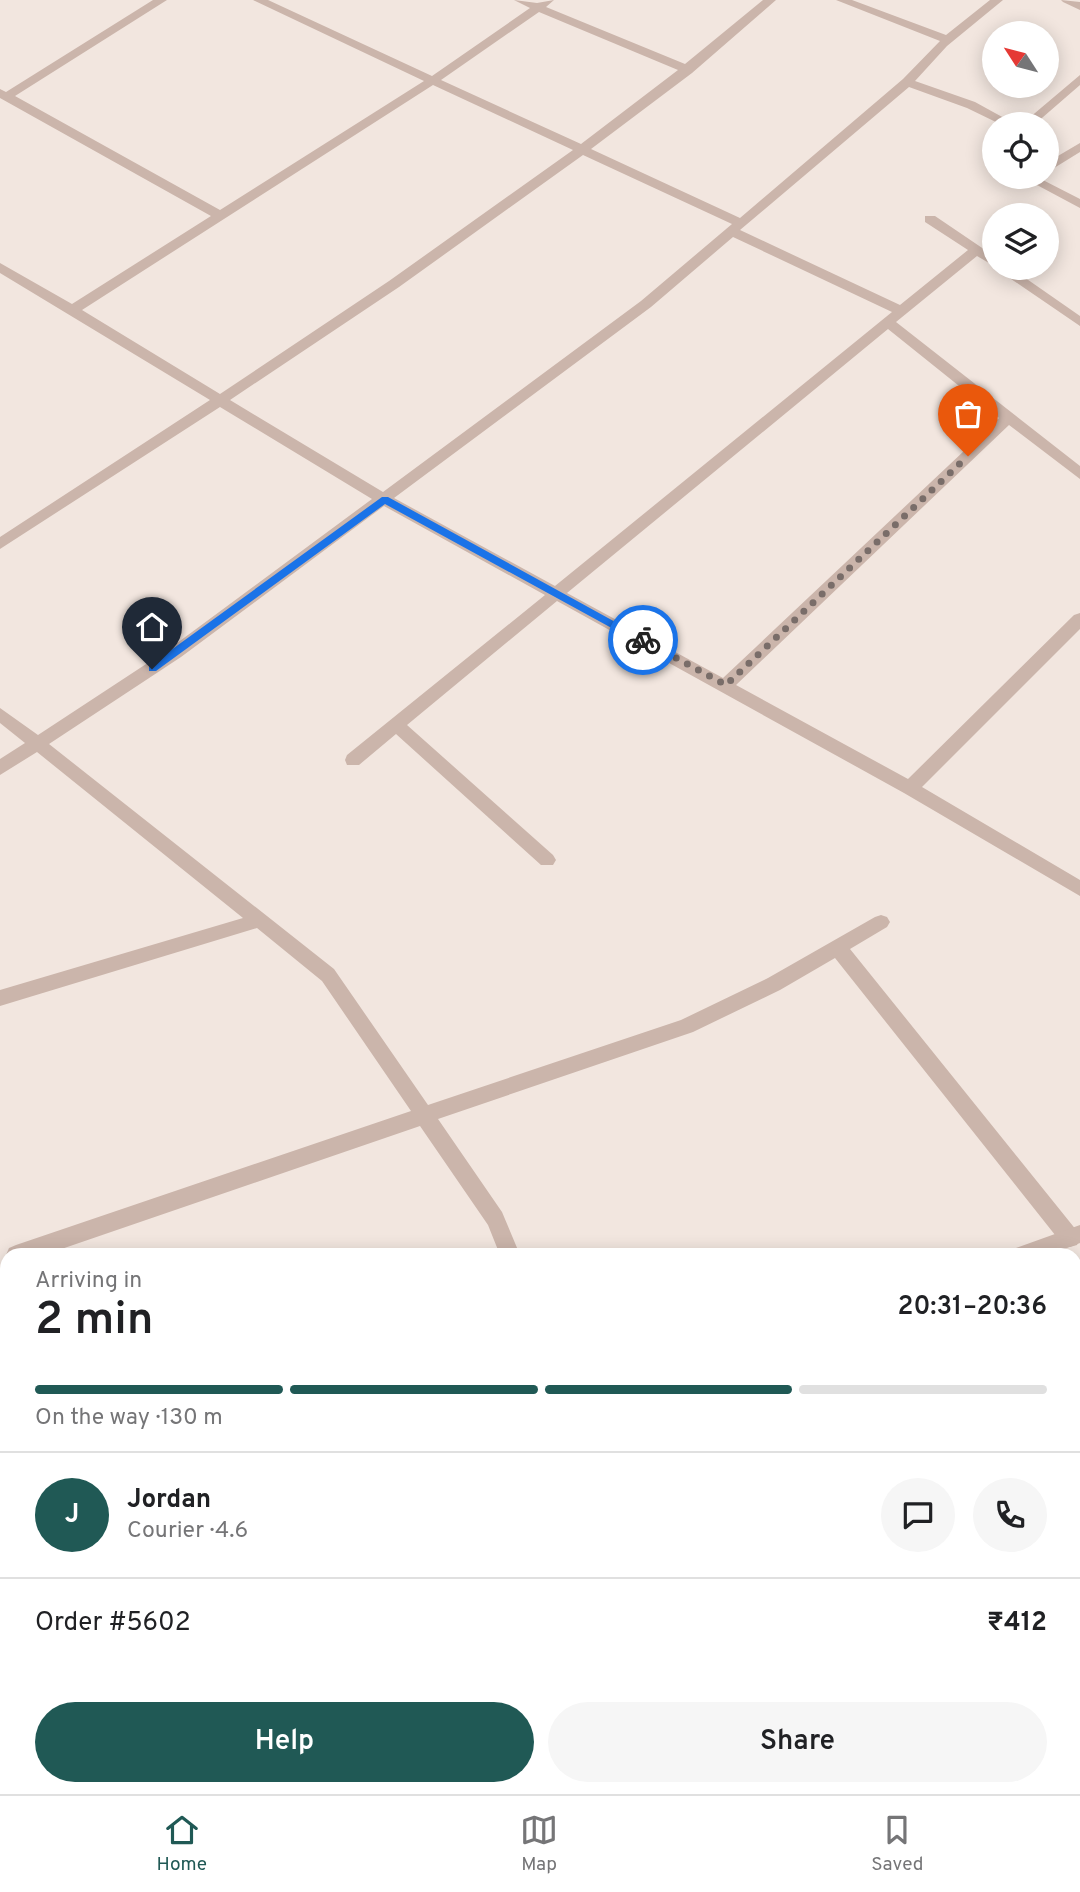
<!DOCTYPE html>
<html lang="en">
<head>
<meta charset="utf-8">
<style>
  body { margin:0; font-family:Overpass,sans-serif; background:#f6f6f6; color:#202124; height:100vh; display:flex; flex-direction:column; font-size:26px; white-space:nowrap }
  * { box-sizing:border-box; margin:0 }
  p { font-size:23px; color:#757577 }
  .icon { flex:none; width:38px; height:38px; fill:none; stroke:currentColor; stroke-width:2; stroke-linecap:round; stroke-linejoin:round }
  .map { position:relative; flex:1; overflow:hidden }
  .details { position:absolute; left:0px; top:1248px; width:1082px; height:548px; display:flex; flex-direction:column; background:#fff; border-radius:21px 21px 0 0; box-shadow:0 4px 18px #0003 }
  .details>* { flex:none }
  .needle { width:46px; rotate:306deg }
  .fabs { position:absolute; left:982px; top:21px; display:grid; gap:14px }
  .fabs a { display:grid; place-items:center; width:77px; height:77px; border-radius:50%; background:#fff; box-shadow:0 4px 18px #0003; font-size:35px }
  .pin { position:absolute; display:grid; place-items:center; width:60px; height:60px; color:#fff; margin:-72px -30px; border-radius:50% 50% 50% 0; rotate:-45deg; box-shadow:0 0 7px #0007 }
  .pin .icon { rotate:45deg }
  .courier { position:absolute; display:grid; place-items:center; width:70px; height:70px; margin:-35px; border:5px solid #1a73e8; border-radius:50%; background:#fff; color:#222; box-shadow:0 2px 9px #0007 }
  .head em { font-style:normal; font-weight:600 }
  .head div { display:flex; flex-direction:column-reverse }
  .head { display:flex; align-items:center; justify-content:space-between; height:119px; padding:0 35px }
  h1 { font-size:46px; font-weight:600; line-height:52px }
  .bar { display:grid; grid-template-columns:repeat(4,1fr); gap:10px 7px; align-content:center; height:84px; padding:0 35px }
  .bar i { height:9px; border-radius:5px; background:#e0e0e0 }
  .bar .selected { background:#205955 }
  .bar p { grid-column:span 4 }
  .line { display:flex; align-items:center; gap:18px; padding:0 35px; border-top:2px solid #e0e0e0 }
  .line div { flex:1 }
  .round { display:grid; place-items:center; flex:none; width:74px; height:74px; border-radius:37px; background:#f6f6f6 }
  .button { display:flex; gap:14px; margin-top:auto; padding:14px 35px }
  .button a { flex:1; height:80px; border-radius:42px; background:#205955; color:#fff; font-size:28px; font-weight:600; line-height:80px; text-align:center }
  .button a+a { background:#f6f6f6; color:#202124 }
  .tabs { display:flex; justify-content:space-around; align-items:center; height:98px; border-top:2px solid #e0e0e0; background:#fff; font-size:19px; color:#757577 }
  .tabs a { display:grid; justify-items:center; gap:4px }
  .tabs .selected { color:#205955 }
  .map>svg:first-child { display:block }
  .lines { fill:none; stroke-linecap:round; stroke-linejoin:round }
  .minor { fill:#cbb5ab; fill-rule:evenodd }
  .tertiary { fill:#cbb5ab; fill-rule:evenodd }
  .route { fill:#1a73e8 }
  .done { stroke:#796d69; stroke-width:7; stroke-dasharray:0 12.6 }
</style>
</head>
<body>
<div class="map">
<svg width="1080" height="1794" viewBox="0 0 1080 1794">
  <rect width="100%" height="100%" fill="#f2e6df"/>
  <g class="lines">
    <path class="minor" d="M 153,0 L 167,0 L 15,96 L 220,210 L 424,81 L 253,0 L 268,0 L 432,76 L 530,8 L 514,0 L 537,3 L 554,0 L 546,7 L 685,64 L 763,0 L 776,0 L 692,73 L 591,149 L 740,218 L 903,79 L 940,41 L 836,0 L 852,0 L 946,35 L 990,0 L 1003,0 L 947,46 L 915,81 L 975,102 L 1015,124 L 1000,124 L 967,108 L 909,87 L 740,230 L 900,305 L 968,250 L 925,222 L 925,216 L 935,216 L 994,256 L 994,266 L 977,256 L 896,322 L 1080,466 L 1080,479 L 1009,425 L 736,685 L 908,779 L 1074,615 L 1080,613 L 1080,629 L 922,787 L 1080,880 L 1080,896 L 904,793 L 557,601 L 407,725 L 553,855 L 556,860 L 553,865 L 541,865 L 396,734 L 359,765 L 347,765 L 345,760 L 347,755 L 545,595 L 384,506 L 181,657 L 49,744 L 334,969 L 428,1105 L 681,1020 L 768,978 L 875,917 L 881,915 L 887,917 L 890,922 L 887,927 L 850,949 L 1077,1231 L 1080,1238 L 1077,1245 L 1070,1247 L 1063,1245 L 835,958 L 780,990 L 693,1032 L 438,1119 L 502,1212 L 520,1255 L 500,1255 L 488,1225 L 420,1126 L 44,1255 L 7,1255 L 7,1257 L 6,1255 L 9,1248 L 16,1245 L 411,1111 L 322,981 L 257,928 L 0,1006 L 0,990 L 243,918 L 37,752 L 0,775 L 0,759 L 25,743 L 0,723 L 0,708 L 38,735 L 169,649 L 372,499 L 220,407 L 0,549 L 0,537 L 210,400 L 0,273 L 0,263 L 72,304 L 211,216 L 0,98 L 0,89 L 6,92 ZM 539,12 L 678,70 L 581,144 L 441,80 ZM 433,85 L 573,150 L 389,281 L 220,394 L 82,310 ZM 583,155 L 732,224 L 641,301 L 383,492 L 230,400 L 399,287 ZM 733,237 L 892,312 L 555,586 L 394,498 L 651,307 ZM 888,329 L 999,418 L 723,678 L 567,593 Z
      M 1061,0 L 1080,2 L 1080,10 L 1063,2 Z
      M 1080,75 L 1080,85 L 1035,124 L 1022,124 Z
      M 1080,143 L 1080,152 L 1046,173 L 1046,163 Z
      M 994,154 L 994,164 L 988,160 Z
      M 1022,177 L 1037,177 L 1080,199 L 1080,208 Z
      M 995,268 L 1011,268 L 1080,316 L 1080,326 Z
      M 1080,1364 L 1080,1384 L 1074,1386 L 1074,1365 Z
      M 1080,1524 L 1080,1546 L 1074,1548 L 1074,1526 Z
      M 1080,1661 L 1080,1683 L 1074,1685 L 1074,1662 Z
      M 7,1781 L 7,1788 L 31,1788 L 28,1794 L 0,1794 L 2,1784 Z
      M 393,1788 L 429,1788 L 426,1794 L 391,1794 Z
      M 777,1788 L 812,1788 L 809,1794 L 775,1794 Z"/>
    <path class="tertiary" d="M 1080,1225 L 1080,1243 L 1049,1255 L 1013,1255 L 1016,1248 Z
      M 7,1608 L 7,1630 L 0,1633 L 0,1611 Z"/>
  </g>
  <path class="route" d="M 382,497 L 388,497 L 648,640 L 639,643 L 385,504 L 156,671 L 149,671 L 149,666 Z"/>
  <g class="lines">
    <path class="done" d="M 643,640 L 726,685 L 968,456"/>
  </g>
</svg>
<div class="fabs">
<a><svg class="needle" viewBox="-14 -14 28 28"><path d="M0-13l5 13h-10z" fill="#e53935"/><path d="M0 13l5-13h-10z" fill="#757577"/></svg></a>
<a><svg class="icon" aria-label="locate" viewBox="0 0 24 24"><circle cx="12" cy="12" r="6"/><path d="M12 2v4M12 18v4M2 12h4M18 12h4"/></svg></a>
<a><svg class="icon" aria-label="layers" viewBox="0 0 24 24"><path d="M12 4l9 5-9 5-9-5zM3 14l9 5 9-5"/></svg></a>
</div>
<div class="pin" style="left:968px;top:456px;background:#ea580c"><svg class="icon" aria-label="bag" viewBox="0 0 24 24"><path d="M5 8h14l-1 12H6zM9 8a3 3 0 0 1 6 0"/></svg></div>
<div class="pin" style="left:152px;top:669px;background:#1f2937"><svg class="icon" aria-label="home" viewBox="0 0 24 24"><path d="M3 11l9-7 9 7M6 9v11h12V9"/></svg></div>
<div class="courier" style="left:643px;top:640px"><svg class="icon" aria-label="bike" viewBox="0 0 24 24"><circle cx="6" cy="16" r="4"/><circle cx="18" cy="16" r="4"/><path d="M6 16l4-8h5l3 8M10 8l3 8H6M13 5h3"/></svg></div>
<section class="details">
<div class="head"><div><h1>2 min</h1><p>Arriving in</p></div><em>20:31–20:36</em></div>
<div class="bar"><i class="selected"></i><i class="selected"></i><i class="selected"></i><i></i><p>On the way · 130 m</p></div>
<div class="line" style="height:126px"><b class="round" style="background:#205955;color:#fff">J</b><div><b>Jordan</b><p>Courier · 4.6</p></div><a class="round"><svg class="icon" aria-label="chat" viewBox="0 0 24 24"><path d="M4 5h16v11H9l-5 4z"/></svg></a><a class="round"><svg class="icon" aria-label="phone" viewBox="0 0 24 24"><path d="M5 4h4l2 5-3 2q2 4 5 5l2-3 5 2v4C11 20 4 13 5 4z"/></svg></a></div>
<div class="line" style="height:91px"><div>Order #5602</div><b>₹412</b></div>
<div class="button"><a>Help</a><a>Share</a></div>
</section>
</div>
<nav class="tabs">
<a class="selected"><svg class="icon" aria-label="home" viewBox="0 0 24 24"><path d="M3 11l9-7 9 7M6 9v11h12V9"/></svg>Home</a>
<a><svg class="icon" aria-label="map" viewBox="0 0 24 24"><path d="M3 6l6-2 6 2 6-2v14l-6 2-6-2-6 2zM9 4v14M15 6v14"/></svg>Map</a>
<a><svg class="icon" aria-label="saved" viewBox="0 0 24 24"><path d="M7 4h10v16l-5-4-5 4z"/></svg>Saved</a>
</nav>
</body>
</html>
